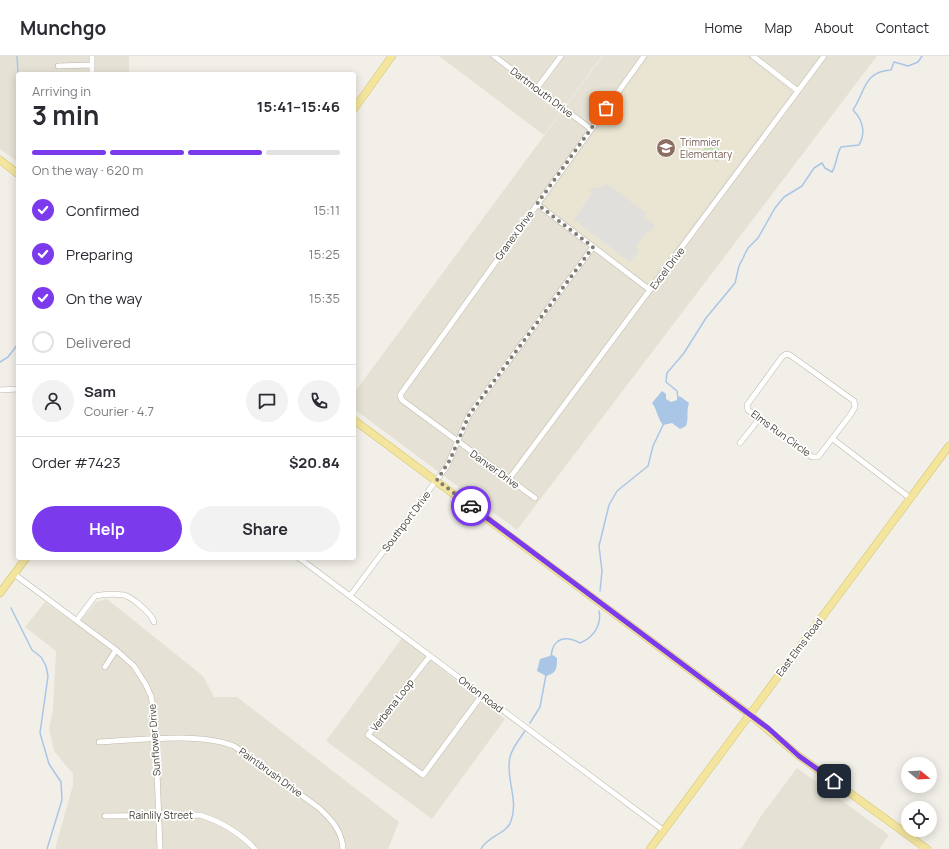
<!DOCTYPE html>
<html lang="en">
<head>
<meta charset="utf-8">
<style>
  body { margin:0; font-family:Manrope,sans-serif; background:#f2f2f3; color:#2b2b33; height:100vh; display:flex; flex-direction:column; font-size:15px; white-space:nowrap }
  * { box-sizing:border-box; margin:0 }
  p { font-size:13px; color:#7c7c81 }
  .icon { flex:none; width:22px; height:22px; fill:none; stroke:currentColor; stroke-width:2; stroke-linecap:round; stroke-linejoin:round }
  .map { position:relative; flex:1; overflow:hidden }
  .side { position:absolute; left:16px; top:16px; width:340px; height:488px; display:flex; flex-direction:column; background:#fff; border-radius:4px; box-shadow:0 2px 10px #0003 }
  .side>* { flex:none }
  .needle { width:26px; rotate:108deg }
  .tools { position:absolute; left:901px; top:701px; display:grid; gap:8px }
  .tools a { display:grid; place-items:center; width:36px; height:36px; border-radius:50%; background:#fff; box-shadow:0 2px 10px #0003; font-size:20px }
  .pin { position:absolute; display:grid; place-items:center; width:34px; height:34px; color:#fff; margin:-17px; border-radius:8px; box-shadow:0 2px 6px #0006 }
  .courier { position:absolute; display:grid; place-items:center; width:40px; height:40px; margin:-20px; border:3px solid #7c3aed; border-radius:50%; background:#fff; color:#222; box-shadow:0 1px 5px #0007 }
  .headline em { font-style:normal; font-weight:700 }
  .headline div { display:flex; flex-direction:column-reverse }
  .headline { display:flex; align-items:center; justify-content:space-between; height:68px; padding:0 16px }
  h1 { font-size:26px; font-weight:700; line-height:30px }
  .bar { display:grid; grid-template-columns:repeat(4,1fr); gap:6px 4px; align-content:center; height:48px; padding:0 16px }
  .bar i { height:5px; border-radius:3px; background:#e1e1e2 }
  .bar .selected { background:#7c3aed }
  .bar p { grid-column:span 4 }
  .line { display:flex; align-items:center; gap:10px; padding:0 16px; border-top:1px solid #e1e1e2 }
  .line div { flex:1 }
  .round { display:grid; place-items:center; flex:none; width:42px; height:42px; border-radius:21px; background:#f2f2f3 }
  ol { padding:0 16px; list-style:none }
  li { display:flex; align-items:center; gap:12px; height:44px }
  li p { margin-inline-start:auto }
  li .icon { padding:4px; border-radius:50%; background:#7c3aed; color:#fff; stroke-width:4 }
  li:last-child { color:#7c7c81 }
  li i { width:22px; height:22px; border:2px solid #e1e1e2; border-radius:50% }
  .cta { display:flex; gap:8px; margin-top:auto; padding:8px 16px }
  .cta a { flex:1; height:46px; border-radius:24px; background:#7c3aed; color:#fff; font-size:16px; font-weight:700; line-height:46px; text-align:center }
  .cta a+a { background:#f2f2f3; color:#2b2b33 }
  header { display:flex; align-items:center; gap:24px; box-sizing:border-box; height:56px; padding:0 20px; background:#fff; border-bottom:1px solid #e1e1e2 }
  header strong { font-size:19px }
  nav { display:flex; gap:22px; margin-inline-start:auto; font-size:14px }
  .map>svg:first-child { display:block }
  .residential { fill:#e5e2d5 }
  .education { fill:#e9e5d2 }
  .green { fill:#c7e1b4 }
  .parking { fill:#e0dfdb }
  .water { fill:#aac6e7 }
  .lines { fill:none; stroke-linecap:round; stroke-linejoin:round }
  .stream { stroke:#aac6e7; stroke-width:1.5 }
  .minor-casing { stroke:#bcb8aa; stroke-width:6 }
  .major-casing { stroke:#d6c470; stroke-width:8 }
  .minor { stroke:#fff; stroke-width:5 }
  .major { stroke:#f3e59e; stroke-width:7 }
  .done { stroke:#807d75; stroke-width:4; stroke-dasharray:0 7.2 }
  .route { stroke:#7c3aed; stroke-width:5 }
  .labels { text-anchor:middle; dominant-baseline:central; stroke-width:3.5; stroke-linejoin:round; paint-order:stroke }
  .street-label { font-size:10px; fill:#434037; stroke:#fff }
  .education-label { font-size:10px; fill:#785e54; stroke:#fff; text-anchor:start }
</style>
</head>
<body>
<header>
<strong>Munchgo</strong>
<nav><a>Home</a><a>Map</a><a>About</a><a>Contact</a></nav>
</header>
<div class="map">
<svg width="949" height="793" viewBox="0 0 949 793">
  <rect width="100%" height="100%" fill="#f1efe7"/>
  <path class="residential" d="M 0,0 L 129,0 L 129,18 L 18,18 L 18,106 L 0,93 Z
    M 439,0 L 602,0 L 544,79 Z
    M 603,0 L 877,0 L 517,474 L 354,353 L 354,337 Z
    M 107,543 L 203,620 L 214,641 L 237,641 L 399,766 L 388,793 L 55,793 L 73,729 L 73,718 L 54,695 L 49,673 L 53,654 L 56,595 L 25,571 L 45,546 L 77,569 L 96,546 Z
    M 402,582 L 505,663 L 432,763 L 326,685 Z
    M 797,712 L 889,779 L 879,793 L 741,793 L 761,760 Z"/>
  <path class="education" d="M 650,0 L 744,0 L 791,36 L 648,228 L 543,148 Z"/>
  <path class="green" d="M 709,86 L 724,97 L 717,106 L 702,95 Z"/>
  <path class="parking" d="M 606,127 L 646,157 L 644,161 L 655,169 L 651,175 L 644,177 L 645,178 L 635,191 L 639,194 L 630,206 L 580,168 L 582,164 L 578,167 L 574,164 L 592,137 L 588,133 L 605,130 Z"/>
  <path class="water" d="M 662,335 L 666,338 L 666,343 L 671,346 L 677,344 L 677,340 L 681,341 L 689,347 C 686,356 689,362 686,370 L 680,373 L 672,367 L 663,369 C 658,364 657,353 652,347 Z
    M 553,599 L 557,602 C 557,612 557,617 546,620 L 537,615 L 540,603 Z"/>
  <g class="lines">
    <path class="stream" d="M 17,0 L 18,18
      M 0,306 L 8,301 L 18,288
      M 678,342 L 677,335 L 666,326 L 667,317 L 684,297 L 706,262 L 735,227 L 739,210 L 748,192 L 758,182 L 775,152 L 784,141 L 802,130 L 814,112 L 822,107 L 825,112 L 832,116 C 837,108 836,99 841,91 L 859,89 C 866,77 863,64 853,54 C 865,36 864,15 891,14 L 894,6 L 908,10 L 918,6 L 922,0
      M 600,535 L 602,515 L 599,490 L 609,449 L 617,435 L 648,410 L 653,390 L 664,367
      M 11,552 L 32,594 L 41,601 L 46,610 L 48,620 L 40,677 L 49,708 L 61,726 L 62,744 L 47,793
      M 551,600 C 553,582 565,579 580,587 C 593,582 602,569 599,555
      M 530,667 L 540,651 L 546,619
      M 481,793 C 487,780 507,778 511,765 C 519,743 505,722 510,701 C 512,692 520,682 525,675"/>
    <defs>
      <path id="minor" d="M 92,0 L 92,18
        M 494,0 L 591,73
        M 753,0 L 798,35
        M 58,10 L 92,9
        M 537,32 L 561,0
        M 537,148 L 650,234
        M 786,298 L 790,299 L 854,345 L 855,351 L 851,358 L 818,401 L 812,401 L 748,354 L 747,349 L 782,301 Z
        M 0,334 L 18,333
        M 833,383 L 910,442
        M 740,387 L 759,363
        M 509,423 L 824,0
        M 535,442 L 402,344 L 400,339 L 644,0
        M 299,502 L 663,774
        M 14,518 L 116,594 L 134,610 L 146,629 L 151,640 L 155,663 L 160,793
        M 350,540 L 447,410 L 469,359 L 593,191
        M 77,564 L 95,540 C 103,538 116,538 124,539 C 132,541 152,558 154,566
        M 430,600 L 368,679 L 423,719 L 482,639
        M 105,611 L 116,594
        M 99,686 C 137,684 199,676 234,690 L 319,752 C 332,764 342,775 343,793
        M 105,760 L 200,759 C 222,766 239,776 255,793"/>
      <path id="major" d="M 354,53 L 392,0
        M 0,104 L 18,118
        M 354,364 L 749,658 L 799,700 L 927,793
        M 0,537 L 26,502
        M 650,793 L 949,390"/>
    </defs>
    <use href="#minor" class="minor-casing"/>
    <use href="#major" class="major-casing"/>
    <use href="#minor" class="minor"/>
    <use href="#major" class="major"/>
  </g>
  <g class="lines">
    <path class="done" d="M 471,450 L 437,424 L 450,404 L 469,359 L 593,191 L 537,148 L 606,52"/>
    <path class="route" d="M 471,450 L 768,672 L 799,700 L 834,725"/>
  </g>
  <defs>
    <symbol id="school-disc" viewBox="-11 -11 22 22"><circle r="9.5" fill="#8d6e63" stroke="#fff"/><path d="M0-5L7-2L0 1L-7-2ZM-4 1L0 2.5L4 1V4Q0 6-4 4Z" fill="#fff"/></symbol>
  </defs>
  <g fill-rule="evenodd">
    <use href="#school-disc" x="655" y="81" width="22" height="22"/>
  </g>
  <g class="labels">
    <g class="street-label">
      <text transform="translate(542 36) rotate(37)">Dartmouth Drive</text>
      <text transform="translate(514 179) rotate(-54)">Granex Drive</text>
      <text transform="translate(667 212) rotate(-53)">Excel Drive</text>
      <text transform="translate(781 377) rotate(36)">Elms Run Circle</text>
      <text transform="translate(495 413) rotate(36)">Danver Drive</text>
      <text transform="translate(406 465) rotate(-53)">Southport Drive</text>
      <text transform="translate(799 591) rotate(-53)">East Elms Road</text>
      <text transform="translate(481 638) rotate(37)">Onion Road</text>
      <text transform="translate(392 649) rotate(-52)">Verbena Loop</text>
      <text transform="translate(154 684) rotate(-94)">Sunflower Drive</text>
      <text transform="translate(271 716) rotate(36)">Paintbrush Drive</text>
      <text x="161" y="759">Rainlily Street</text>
    </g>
    <g class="education-label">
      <text x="680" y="86">Trimmier<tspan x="680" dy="12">Elementary</tspan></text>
    </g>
  </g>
</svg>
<div class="tools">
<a><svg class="needle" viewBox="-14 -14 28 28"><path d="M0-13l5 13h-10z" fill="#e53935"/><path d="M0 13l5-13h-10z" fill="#7c7c81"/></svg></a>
<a><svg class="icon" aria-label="locate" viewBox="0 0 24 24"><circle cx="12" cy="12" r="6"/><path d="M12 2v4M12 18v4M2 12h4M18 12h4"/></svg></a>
</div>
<div class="pin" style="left:606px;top:52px;background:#ea580c"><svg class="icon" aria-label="bag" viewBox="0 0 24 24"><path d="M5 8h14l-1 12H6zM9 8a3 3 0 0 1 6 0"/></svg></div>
<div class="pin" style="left:834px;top:725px;background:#1f2937"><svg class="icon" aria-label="home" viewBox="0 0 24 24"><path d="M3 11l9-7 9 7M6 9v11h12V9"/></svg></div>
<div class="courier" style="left:471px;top:450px"><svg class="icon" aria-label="car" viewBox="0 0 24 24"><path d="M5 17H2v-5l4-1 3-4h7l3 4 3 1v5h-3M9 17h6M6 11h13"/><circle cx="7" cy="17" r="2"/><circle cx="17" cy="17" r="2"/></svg></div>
<section class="side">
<div class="headline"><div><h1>3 min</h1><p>Arriving in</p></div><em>15:41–15:46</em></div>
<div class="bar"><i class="selected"></i><i class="selected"></i><i class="selected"></i><i></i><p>On the way · 620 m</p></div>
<ol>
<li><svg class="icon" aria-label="check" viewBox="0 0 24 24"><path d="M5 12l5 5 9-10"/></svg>Confirmed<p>15:11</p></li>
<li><svg class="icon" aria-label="check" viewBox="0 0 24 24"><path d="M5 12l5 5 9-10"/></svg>Preparing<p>15:25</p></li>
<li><svg class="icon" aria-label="check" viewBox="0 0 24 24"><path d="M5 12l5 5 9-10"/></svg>On the way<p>15:35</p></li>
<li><i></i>Delivered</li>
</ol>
<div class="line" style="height:72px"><a class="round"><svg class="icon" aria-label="person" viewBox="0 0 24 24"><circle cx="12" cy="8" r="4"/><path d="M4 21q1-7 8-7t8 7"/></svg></a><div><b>Sam</b><p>Courier · 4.7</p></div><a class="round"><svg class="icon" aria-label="chat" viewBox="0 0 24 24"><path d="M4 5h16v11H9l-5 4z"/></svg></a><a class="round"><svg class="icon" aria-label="phone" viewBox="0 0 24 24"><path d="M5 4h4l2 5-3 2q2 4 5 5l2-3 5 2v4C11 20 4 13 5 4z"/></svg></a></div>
<div class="line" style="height:52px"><div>Order #7423</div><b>$20.84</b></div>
<div class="cta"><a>Help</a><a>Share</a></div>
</section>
</div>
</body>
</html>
